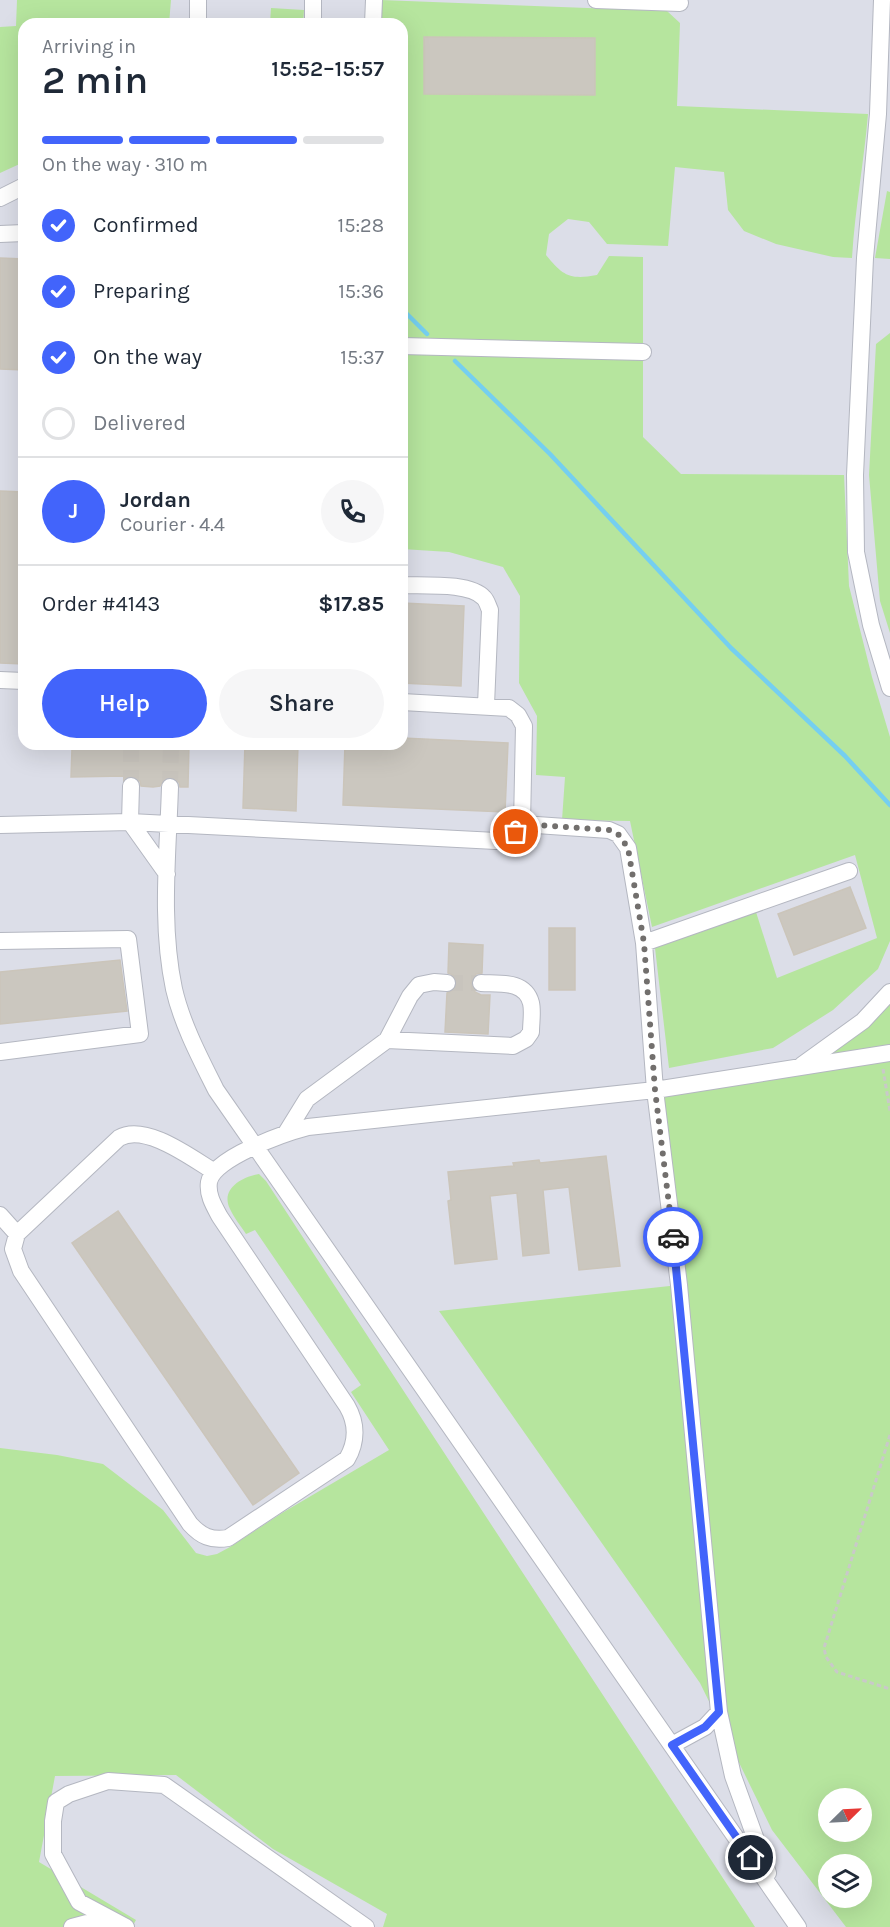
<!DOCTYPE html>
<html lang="en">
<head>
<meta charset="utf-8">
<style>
  body { margin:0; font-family:Karla,sans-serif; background:#f6f6f7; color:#1f2937; height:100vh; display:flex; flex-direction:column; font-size:22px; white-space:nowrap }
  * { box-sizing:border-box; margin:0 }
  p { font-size:20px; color:#747a83 }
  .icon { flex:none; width:33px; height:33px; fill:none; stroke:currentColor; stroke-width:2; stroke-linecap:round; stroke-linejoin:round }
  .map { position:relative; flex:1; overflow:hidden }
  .panel { position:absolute; left:18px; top:18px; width:390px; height:732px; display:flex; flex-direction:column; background:#fff; border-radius:18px; box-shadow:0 6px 24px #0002 }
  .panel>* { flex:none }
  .needle { width:39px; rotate:66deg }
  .tools { position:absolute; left:818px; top:1788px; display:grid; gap:12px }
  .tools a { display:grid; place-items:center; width:54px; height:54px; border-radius:50%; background:#fff; box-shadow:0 6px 24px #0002; font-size:30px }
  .pin { position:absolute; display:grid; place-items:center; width:51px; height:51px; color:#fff; margin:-26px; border:3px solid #fff; border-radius:50%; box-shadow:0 2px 6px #0007 }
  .courier { position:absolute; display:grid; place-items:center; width:60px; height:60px; margin:-30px; border:4px solid #4264fb; border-radius:50%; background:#fff; color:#222; box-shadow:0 2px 8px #0007 }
  .summary em { font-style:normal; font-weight:600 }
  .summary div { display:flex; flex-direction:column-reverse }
  .summary { display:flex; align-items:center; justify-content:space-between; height:102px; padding:0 24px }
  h1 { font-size:39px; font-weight:600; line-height:45px }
  .bar { display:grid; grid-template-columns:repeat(4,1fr); gap:9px 6px; align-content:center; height:72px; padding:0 24px }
  .bar i { height:8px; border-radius:4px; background:#e0e1e3 }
  .bar .selected { background:#4264fb }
  .bar p { grid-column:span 4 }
  .line { display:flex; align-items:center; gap:15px; padding:0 24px; border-top:2px solid #e0e1e3 }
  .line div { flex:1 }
  .round { display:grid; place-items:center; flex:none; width:63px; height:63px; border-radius:32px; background:#f6f6f7 }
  ol { padding:0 24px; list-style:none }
  li { display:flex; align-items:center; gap:18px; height:66px }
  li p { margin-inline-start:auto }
  li .icon { padding:6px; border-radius:50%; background:#4264fb; color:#fff; stroke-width:4 }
  li:last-child { color:#747a83 }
  li i { width:33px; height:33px; border:3px solid #e0e1e3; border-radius:50% }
  .primary-button { display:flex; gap:12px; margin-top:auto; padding:12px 24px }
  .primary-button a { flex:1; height:69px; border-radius:36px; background:#4264fb; color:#fff; font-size:24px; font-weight:600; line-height:69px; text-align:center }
  .primary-button a+a { background:#f6f6f7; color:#1f2937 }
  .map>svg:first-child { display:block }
  .airport { fill:#dcdee8; fill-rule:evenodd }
  .green { fill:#b6e59e; fill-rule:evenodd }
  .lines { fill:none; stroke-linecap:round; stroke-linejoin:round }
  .stream { stroke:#75cff0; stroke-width:4.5 }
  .building { fill:#cbc7bf; stroke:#cbc5ba; stroke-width:1.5 }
  .minor-tunnel { stroke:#c8c4bd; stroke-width:16; stroke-dasharray:16 8; stroke-linecap:butt }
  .minor-casing { stroke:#b4b7c1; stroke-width:18 }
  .path { stroke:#c9c9c9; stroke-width:3; stroke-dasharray:4.5 3; stroke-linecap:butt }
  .minor { stroke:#fff; stroke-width:16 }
  .done { stroke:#726f6d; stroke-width:6; stroke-dasharray:0 10.8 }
  .route { stroke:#4264fb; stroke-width:8 }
</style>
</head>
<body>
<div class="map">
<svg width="890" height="1927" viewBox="0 0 890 1927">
  <rect width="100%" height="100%" fill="#efe9e1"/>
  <path class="airport" d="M 0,0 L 890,0 L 890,1927 L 0,1927 ZM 24,24 L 402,24 L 402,744 L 24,744 ZM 828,1798 L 861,1798 L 861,1832 L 828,1832 ZM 828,1864 L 861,1864 L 861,1898 L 828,1898 Z"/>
  <path class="green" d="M 17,0 L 171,0 L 169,24 L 24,24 L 24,162 L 0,173 L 0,27 L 16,26 Z
    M 381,0 L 667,11 L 680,23 L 677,106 L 868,114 C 864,162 855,209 852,258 L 833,257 L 776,244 L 744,231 L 728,210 L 724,172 L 675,167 L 668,246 L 607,244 L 589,222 L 568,219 L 549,234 L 546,255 C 563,276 570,280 597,275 L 609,256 L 643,257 L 643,437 L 681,474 L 844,475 L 849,586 L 872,677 L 890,737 L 890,941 L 878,969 L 833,1010 L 773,1048 L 669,1068 L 655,948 L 756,912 L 777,978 L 877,938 L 855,855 L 652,927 L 630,821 L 562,820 L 565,777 L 536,775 L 537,716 L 519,683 L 520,596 L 503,567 L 449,552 L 402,549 L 402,24 L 379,24 Z
    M 271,8 L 304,10 L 303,24 L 270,24 Z
    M 887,191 L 890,192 L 890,259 L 875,258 Z
    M 890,333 L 890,633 L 880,601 L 869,475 L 876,344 Z
    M 890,992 L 890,1927 L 846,1927 L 772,1830 L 700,1683 L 439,1311 L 679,1285 L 655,1090 L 799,1067 ZM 828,1798 L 861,1798 L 861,1832 L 828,1832 ZM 828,1864 L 861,1864 L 861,1898 L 828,1898 Z
    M 259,1174 L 266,1181 L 755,1927 L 383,1927 L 387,1914 L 273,1849 L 176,1775 L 55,1776 L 39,1862 L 136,1920 L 132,1927 L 0,1927 L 0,1448 L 57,1455 L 103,1464 L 163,1510 L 196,1553 L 207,1556 L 217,1554 L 230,1547 L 282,1513 L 389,1450 L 351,1392 L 361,1385 L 255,1230 L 246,1234 C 241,1226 234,1218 230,1209 C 220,1189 242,1177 259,1174 Z"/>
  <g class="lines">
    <path class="stream" d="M 402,309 L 427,334
      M 455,361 L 550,454 L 731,648 L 845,756 L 890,805"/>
  </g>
  <path class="building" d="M 424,37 L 595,38 L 595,95 L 424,94 Z
    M 0,258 L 24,259 L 24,370 L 0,369 Z
    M 0,491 L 24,492 L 24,664 L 0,663 Z
    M 402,603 L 464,606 L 461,686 L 402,683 Z
    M 402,738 L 508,743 L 505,812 L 343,805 L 345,744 L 402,744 Z
    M 124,744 L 189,744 L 188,787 L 180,787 L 179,782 L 171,777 L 165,778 L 160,786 L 153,787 L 141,786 L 140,781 L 132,776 L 124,779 L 124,776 L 71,777 L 72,749 L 124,748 Z
    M 245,744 L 298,744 L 296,811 L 243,808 Z
    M 850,887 L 866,928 L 794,955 L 778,914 Z
    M 549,928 L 575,928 L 575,990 L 549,990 Z
    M 449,943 L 483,945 L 482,973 L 476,974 L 471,983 L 475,992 L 481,995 L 490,995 L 488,1034 L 445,1032 L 447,993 L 455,989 L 457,983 L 453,975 L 448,973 Z
    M 120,960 L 127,1011 L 0,1024 L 0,972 Z
    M 606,1156 L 620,1266 L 579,1270 L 569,1187 L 543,1190 L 549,1253 L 523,1256 L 517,1193 L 490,1196 L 497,1259 L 455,1264 L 448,1201 L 451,1200 L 448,1172 L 514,1166 L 513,1163 L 539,1160 L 540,1163 Z
    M 118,1211 L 299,1473 L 253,1505 L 72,1243 Z"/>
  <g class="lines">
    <path class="minor-tunnel" d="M 131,786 L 131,744
      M 170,787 L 171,744
      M 447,983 L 481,983"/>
    <defs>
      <path id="minor" d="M 596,0 L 680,3
        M 882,0 L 878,114 L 865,258 L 855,475 L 856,552 L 871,625 L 890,688
        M 198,24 L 198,0
        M 313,24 L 313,0
        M 373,24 L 374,0
        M 0,198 L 24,186
        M 0,234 L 24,233
        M 402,346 L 643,352
        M 402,585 C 423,586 470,582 484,598 C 487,601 488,606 490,610 L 486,705
        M 0,680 L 24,681
        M 131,786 L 130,822 L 167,874
        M 170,787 C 168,853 160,923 174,989 C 182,1024 200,1058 216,1090 L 798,1927
        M 522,824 L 609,830 L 618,834 L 628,848 L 644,943 L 655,1090 L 679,1285 L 719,1712 L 733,1776 L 768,1873
        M 0,825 L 130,822 L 496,841 C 507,838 515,834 522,824 L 524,726 L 518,715 L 509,708 L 402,702
        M 0,941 L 128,939 L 140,1034 L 0,1052
        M 644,943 L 849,871
        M 387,1040 L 513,1046 L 526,1039 L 531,1032 C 531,1023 533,1011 531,1003 C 525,980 499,984 481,983
        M 802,1065 L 863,1021 L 890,992
        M 286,1133 L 307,1099 L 387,1040 L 410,996 L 419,985 L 434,982 L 447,983
        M 213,1171 C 190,1157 145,1123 119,1138 L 17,1234 L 13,1249 L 21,1271 L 190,1524 C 201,1536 211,1541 228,1538 L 347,1459 C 357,1442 357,1423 347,1406 L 220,1217 C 214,1206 207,1195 209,1182 C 213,1158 285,1133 308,1127 L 655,1090 L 890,1053
        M 0,1215 L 17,1234
        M 672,1745 L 705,1727 L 719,1712
        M 72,1927 L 87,1923 L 116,1926
        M 126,1927 L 79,1902 L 53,1854 L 53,1821 L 56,1802 L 69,1794 L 108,1781 L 164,1785 L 366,1927"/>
    </defs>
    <use href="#minor" class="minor-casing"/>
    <path class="path" d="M 883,1069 L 890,1111
      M 890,1435 L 824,1648 L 826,1657 L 837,1672 L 890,1689"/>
    <use href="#minor" class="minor"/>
  </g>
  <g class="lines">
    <path class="done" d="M 516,832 L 522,824 L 609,830 L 618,834 L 628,848 L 644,943 L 655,1090 L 673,1237"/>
    <path class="route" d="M 673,1237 L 719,1712 L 705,1727 L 672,1745 L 751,1858"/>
  </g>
</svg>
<div class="tools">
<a><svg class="needle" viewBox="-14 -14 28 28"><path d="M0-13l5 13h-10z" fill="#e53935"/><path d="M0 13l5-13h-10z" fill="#747a83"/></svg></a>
<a><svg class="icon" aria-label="layers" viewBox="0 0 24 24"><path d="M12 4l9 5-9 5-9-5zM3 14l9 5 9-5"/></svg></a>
</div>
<div class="pin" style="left:516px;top:832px;background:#ea580c"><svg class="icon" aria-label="bag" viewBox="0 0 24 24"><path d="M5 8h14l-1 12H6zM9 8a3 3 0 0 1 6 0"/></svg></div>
<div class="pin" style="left:751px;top:1858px;background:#1f2937"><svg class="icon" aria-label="home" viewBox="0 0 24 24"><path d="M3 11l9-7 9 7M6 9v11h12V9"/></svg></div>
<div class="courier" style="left:673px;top:1237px"><svg class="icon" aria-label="car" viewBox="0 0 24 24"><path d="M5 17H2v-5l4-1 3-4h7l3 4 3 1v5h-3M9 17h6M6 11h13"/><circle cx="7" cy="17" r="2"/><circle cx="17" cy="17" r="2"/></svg></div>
<section class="panel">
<div class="summary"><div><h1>2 min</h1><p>Arriving in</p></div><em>15:52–15:57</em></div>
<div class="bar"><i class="selected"></i><i class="selected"></i><i class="selected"></i><i></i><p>On the way · 310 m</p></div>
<ol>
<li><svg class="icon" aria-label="check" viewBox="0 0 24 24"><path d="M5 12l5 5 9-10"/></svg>Confirmed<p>15:28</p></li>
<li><svg class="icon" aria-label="check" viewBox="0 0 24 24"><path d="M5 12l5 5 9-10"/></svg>Preparing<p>15:36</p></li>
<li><svg class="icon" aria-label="check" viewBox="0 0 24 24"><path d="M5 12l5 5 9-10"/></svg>On the way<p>15:37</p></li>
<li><i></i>Delivered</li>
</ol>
<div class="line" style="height:108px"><b class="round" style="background:#4264fb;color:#fff">J</b><div><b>Jordan</b><p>Courier · 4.4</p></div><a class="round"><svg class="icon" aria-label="phone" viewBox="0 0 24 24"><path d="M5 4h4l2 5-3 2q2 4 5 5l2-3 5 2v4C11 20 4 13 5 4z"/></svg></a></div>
<div class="line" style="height:78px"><div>Order #4143</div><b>$17.85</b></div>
<div class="primary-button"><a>Help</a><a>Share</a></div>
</section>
</div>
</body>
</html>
